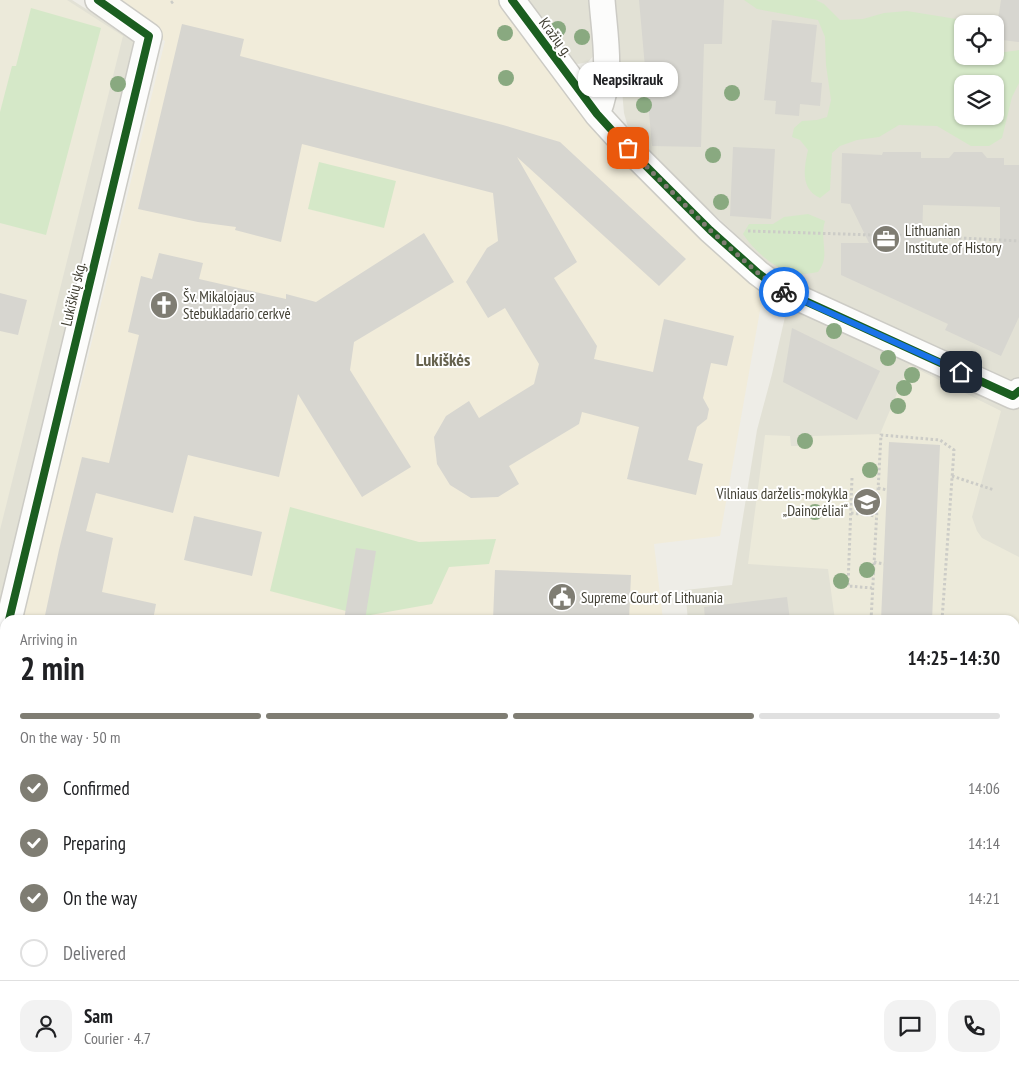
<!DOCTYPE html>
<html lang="en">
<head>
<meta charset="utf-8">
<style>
  body { margin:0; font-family:"PT Sans Narrow",sans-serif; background:#f2f2f2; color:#202124; height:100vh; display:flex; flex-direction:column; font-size:19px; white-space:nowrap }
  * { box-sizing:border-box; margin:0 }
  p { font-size:16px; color:#757577 }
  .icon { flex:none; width:28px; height:28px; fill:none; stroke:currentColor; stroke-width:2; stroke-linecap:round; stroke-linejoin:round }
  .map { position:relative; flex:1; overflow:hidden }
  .drawer { position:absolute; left:0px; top:615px; width:1020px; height:465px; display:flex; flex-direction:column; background:#fff; border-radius:15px 15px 0 0; box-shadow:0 1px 4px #0004 }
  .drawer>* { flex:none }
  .buttons { position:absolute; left:954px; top:15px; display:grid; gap:10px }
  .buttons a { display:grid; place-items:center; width:50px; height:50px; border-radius:10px; background:#fff; box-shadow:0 1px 4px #0004; font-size:25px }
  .pin { position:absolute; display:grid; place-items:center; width:42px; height:42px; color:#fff; margin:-21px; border-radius:10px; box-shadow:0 2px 8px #0006 }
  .courier { position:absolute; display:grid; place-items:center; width:50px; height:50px; margin:-25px; border:4px solid #1a73e8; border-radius:50%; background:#fff; color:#222; box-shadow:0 1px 6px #0007 }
  .bubble { position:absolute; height:35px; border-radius:15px; background:#fff; box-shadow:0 1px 4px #0004; font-size:16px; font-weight:600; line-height:35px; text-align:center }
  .summary em { font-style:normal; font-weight:600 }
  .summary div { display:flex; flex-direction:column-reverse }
  .summary { display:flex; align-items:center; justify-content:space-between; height:85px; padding:0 20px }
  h1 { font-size:32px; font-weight:600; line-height:38px }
  .bar { display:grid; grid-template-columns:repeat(4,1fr); gap:8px 5px; align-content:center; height:60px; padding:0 20px }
  .bar i { height:6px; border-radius:4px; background:#e0e0e0 }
  .bar .on { background:#7f7d73 }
  .bar p { grid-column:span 4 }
  .line { display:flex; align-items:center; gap:12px; padding:0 20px; border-top:1px solid #e0e0e0 }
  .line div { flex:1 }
  .round { display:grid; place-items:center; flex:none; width:52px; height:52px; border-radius:15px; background:#f2f2f2 }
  ol { padding:0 20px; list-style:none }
  li { display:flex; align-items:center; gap:15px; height:55px }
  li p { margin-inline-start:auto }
  li .icon { padding:5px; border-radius:50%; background:#7f7d73; color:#fff; stroke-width:4 }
  li:last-child { color:#757577 }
  li i { width:28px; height:28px; border:2px solid #e0e0e0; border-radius:50% }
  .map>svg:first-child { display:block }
  .residential { fill:#e2e1d5; fill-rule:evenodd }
  .commercial { fill:#f1ecda }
  .education { fill:#eceada }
  .green { fill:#d5e8c8; fill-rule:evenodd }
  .parking { fill:#dddcd7 }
  .building { fill:#d7d6d0; fill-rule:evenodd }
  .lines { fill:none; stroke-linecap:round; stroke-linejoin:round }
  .highway-tunnel { stroke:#cccbc3; stroke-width:28; stroke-dasharray:28 14; stroke-linecap:butt }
  .street-casing { stroke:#cccbc5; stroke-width:28 }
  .secondary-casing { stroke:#ccccbf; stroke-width:30 }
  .highway-casing { stroke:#c4c0a4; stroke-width:30 }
  .path { stroke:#ccccc7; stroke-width:3; stroke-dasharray:2.5 2.5; stroke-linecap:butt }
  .street { stroke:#fcfcfb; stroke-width:25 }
  .secondary { stroke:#f5f5ed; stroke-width:28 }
  .highway { stroke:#eae8d9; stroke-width:28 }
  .cycleway-casing { stroke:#fff; stroke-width:11 }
  .cycleway { stroke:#1b5e20; stroke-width:8 }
  .tree { fill:#89a980 }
  .done { stroke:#7f7d73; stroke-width:5; stroke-dasharray:0 9 }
  .route { stroke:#1a73e8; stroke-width:6 }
  .labels { text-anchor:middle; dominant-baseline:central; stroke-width:4; stroke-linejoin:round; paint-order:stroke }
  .street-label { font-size:15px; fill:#434135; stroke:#fff }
  .poi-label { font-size:15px; fill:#434135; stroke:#fff; text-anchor:start }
  .quarter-label { font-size:18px; font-weight:bold; fill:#65614c; stroke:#fff }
</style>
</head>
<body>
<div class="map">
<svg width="1019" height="1080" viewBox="0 0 1019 1080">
  <rect width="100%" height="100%" fill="#eeede7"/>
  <path class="residential" d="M 0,0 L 72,0 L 138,42 L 0,614 Z
    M 525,0 L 595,0 L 597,52 L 588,62 L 578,64 L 567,61 Z
    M 614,0 L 1019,0 L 1019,836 L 1015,836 L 1015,620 L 688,620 L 685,590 L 732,585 L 757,430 L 772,374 L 792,286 L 640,146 L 629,131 L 624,113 ZM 962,24 L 995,24 L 995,56 L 962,56 ZM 962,84 L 995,84 L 995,116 L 962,116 Z
    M 1015,877 L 1019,877 L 1019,1080 L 426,1080 L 426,1075 L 1015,1075 Z"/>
  <path class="commercial" d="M 106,0 L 502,0 L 764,288 L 720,536 L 654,544 L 663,620 L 22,620 L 83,378 L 165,41 Z
    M 5,680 L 5,794 L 0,792 L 0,699 Z"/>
  <path class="education" d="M 0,0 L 67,0 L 123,36 L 0,530 Z
    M 909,365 L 1001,411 L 972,517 L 977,531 L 982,538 L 1019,557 L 1019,666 L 1015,666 L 1015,620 L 835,620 L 828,569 L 748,564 L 765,435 L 790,436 L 791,446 L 812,446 L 813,436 L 880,434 Z"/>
  <path class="green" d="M 744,0 L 816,0 L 824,4 L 840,20 L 863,19 L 884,13 L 907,11 L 975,22 L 976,24 L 962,24 L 962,56 L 995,56 L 995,51 L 998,53 L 1019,50 L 1019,83 L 1012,97 L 1002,138 L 989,146 L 971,146 L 937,126 L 899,125 L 879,137 L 857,140 L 840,146 L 832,153 L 830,190 L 820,198 C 800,189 804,168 808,150 L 800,140 L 792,137 L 794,128 L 802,121 L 817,120 L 827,117 L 831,100 L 826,65 L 825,37 L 818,20 L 757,9 ZM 962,84 L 995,84 L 995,116 L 962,116 Z
    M 31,8 L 101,28 L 46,235 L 0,223 L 0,112 L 12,66 L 16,66 Z
    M 319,162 L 396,181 L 384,228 L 308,209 Z
    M 808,214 L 825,221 C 819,240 831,256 818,272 C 811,273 803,275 797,274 C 776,270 755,252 743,234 L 749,224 L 773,224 L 784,217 Z
    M 290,507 L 419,542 L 496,539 L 489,564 L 449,567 L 432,604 L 365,616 L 270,591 Z
    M 1019,910 L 1019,1025 L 1015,1025 L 1015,982 Z"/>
  <path class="parking" d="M 441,1075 L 654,1075 L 721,1078 L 721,1080 L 440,1080 Z"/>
  <path class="building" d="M 639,0 L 724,0 L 722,44 L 704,44 L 701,147 L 652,146 Z
    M 1001,0 L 1019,0 L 1019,42 L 995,39 Z
    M 772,20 L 817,25 L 811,82 L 822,83 L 820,106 L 800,104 L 799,116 L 775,114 L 776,101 L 764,100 Z
    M 182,24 L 244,39 L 240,56 L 503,125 L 560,142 L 686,259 L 659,286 L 517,157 L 577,262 L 554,278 L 597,346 L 594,359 L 653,372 L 664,319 L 734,336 L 727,366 L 711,363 L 703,398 L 709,409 L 707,419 L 697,427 L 688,460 L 703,464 L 696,495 L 627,479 L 639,427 L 582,412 L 579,424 L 509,466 L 519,484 L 498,497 L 471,498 L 450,485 L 437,464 L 434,437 L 446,416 L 469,401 L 479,418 L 534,384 L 539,364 L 505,308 L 488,318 L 466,282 L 487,248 L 498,241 L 493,193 L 302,144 L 281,242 L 235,230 L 236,227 L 198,222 L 138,209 Z
    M 733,147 L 775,149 L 771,219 L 730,216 Z
    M 883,152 L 921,152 L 921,158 L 949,158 L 954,152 L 982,152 L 987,158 L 1004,158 L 1004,165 L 1019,165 L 1019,317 L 1001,356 L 945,330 L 948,324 L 841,275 L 841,243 L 869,243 L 850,204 L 841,203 L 842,153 L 882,155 ZM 923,205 L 1000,207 L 1000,245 L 922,244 Z
    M 424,233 L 454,282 L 354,342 L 350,370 L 411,467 L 362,497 L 298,394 L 279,477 L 188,455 L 173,513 L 96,493 L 86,531 L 113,538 L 102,592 L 156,604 L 153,620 L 44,620 L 59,550 L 82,457 L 109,463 L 139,335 L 128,332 L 141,276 L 152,279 L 159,253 L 203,263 L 199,279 L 286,299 L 286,294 L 316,302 Z
    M 0,293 L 27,300 L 18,335 L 0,331 Z
    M 792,328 L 880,371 L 857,420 L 783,382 Z
    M 889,442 L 940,445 L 932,620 L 881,620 Z
    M 194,516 L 262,532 L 252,576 L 184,560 Z
    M 356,548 L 376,551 L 365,620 L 344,620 Z
    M 495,570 L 631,575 L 629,620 L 493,620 Z
    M 787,597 L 790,620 L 705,620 L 704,607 Z"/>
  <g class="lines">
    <path class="highway-tunnel" d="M 1015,1073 L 1019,1073
      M 29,1077 L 88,1075"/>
    <defs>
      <path id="street" d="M 512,0 L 597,114 L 628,148 L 710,230 L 758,273 L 781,290 L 1013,396 L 1019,391
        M 597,114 C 613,76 605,40 602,0
        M 9,620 L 149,36 L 98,0
        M 0,656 L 5,636
        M 404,1080 L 405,1075"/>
      <path id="secondary" d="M 0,809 L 5,809
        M 1015,850 L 1019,850"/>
      <path id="highway" d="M 0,1077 L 29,1077"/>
    </defs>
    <use href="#street" class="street-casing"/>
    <use href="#secondary" class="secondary-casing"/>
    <use href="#highway" class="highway-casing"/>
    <path class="path" d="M 171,3 L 175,0
      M 748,231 L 874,235
      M 899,235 L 1019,241
      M 952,476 L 994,490
      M 852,478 L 848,586 L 872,588
      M 878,488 L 887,490
      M 851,513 L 876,516
      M 874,562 L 884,564
      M 871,620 L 881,435 L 940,440 L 954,450 L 942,620
      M 0,776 L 5,776
      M 1015,968 L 1019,969
      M 981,1075 L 1019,1077
      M 828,1080 L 828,1075"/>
    <use href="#street" class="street"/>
    <use href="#secondary" class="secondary"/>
    <use href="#highway" class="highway"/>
    <defs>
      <path id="cycleway" d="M 512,0 L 597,114 L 628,148 L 710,230 L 758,273 L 781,290 L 1013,396 L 1019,391
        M 9,620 L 149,36 L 98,0"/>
    </defs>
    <use href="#cycleway" class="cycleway-casing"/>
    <use href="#cycleway" class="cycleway"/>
  </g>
  <g class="tree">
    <circle cx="558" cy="29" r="8"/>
    <circle cx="505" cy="33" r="8"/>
    <circle cx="582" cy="37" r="8"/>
    <circle cx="506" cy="78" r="8"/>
    <circle cx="118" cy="84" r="8"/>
    <circle cx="732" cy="93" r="8"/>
    <circle cx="644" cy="105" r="8"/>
    <circle cx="713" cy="155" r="8"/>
    <circle cx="721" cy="202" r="8"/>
    <circle cx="834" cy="331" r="8"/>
    <circle cx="888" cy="358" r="8"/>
    <circle cx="912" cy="375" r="8"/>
    <circle cx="904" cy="388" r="8"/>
    <circle cx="898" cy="406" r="8"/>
    <circle cx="805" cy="441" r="8"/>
    <circle cx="870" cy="470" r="8"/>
    <circle cx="815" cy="512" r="8"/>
    <circle cx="867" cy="570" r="8"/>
    <circle cx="841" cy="581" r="8"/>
  </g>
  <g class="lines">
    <path class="done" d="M 628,148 L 710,230 L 758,273 L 784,292"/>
    <path class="route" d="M 784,292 L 961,372"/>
  </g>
  <defs>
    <symbol id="office-disc" viewBox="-11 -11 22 22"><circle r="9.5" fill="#7f7d73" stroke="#fff"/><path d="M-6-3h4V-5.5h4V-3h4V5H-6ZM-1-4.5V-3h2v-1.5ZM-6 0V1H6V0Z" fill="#fff"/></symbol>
    <symbol id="church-disc" viewBox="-11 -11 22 22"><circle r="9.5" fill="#7f7d73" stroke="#fff"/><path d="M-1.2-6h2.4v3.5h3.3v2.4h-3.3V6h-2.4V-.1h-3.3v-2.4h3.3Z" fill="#fff"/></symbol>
    <symbol id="school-disc" viewBox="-11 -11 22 22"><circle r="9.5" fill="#7f7d73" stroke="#fff"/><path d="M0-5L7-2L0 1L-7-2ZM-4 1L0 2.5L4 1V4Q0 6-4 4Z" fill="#fff"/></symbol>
    <symbol id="civic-disc" viewBox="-11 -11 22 22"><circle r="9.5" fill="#7f7d73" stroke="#fff"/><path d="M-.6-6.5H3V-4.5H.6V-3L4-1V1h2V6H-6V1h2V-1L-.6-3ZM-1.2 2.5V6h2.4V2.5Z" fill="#fff"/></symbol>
  </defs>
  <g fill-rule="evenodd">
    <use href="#office-disc" x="870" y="223" width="32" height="32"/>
    <use href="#church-disc" x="148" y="289" width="32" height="32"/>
    <use href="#school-disc" x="851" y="486" width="32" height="32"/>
    <use href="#civic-disc" x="546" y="581" width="32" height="32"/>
  </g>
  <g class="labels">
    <g class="street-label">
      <text transform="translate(556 37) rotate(53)">Kražių g.</text>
      <text transform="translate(73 294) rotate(-77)">Lukiškių skg.</text>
    </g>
    <g class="poi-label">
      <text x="905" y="230">Lithuanian<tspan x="905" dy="17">Institute of History</tspan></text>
      <text x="183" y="296">Šv. Mikalojaus<tspan x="183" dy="17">Stebukladario cerkvė</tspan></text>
      <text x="848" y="493" text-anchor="end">Vilniaus darželis-mokykla<tspan x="848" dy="17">„Dainorėliai“</tspan></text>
      <text x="581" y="597">Supreme Court of Lithuania</text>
    </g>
    <g class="quarter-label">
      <text x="443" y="359">Lukiškės</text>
    </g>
  </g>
</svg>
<div class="buttons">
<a><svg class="icon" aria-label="locate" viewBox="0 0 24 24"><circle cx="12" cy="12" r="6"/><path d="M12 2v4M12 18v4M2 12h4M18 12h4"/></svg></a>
<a><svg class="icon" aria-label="layers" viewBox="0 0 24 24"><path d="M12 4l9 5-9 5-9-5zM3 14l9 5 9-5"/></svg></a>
</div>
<div class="pin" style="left:628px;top:148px;background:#ea580c"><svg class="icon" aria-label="bag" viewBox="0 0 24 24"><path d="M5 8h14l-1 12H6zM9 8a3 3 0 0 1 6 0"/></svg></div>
<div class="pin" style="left:961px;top:372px;background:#1f2937"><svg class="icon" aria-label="home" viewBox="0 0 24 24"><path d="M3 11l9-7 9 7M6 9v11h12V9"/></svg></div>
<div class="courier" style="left:784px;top:292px"><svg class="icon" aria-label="bike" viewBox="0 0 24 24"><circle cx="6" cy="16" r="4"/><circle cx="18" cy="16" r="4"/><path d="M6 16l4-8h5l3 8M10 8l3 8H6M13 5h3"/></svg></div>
<div class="bubble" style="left:578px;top:62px;width:100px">Neapsikrauk</div>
<section class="drawer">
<div class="summary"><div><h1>2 min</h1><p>Arriving in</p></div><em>14:25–14:30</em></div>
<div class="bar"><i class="on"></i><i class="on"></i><i class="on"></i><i></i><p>On the way · 50 m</p></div>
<ol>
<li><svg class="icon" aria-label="check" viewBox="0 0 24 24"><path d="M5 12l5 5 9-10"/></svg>Confirmed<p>14:06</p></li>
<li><svg class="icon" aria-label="check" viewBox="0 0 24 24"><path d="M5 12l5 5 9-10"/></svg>Preparing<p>14:14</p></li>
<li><svg class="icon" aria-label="check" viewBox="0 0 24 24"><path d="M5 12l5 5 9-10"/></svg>On the way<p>14:21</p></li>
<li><i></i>Delivered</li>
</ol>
<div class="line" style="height:90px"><a class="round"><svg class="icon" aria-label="person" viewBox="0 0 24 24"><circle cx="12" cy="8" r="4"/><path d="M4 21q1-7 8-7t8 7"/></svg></a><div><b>Sam</b><p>Courier · 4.7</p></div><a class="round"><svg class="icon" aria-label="chat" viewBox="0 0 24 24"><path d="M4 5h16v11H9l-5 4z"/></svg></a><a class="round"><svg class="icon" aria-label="phone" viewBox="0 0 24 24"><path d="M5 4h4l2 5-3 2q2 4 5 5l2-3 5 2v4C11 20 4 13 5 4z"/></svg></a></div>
</section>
</div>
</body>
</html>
